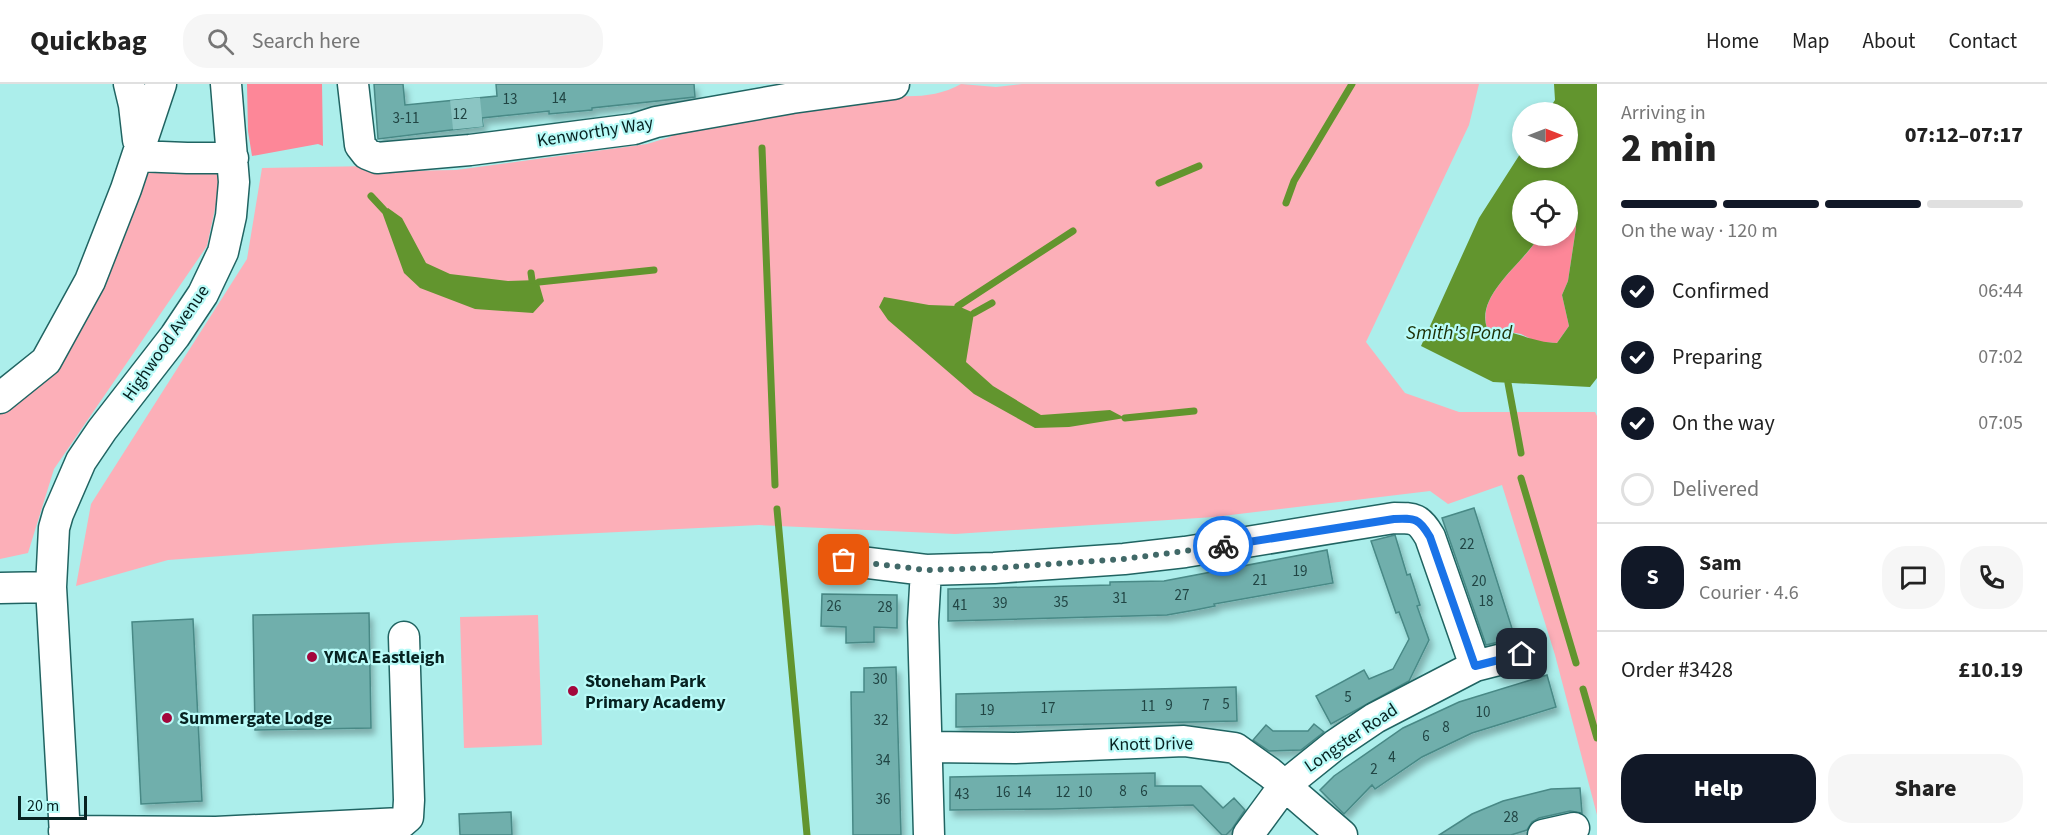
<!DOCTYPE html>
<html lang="en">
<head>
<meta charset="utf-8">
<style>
  body { margin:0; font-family:"Source Sans 3",sans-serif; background:#f6f6f6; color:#222; height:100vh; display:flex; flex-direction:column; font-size:22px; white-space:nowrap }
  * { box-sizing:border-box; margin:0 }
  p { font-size:20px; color:#767676 }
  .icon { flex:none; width:33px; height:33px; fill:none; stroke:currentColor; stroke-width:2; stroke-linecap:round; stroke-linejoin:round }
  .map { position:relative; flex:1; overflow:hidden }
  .details { display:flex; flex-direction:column; background:#fff; width:450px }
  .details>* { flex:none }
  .needle { width:39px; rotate:90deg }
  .fabs { position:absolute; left:1512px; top:18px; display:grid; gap:12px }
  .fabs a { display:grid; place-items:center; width:66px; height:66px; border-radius:50%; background:#fff; box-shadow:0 3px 9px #0003; font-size:30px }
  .scale { position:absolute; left:18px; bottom:15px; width:69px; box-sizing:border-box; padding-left:6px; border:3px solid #072221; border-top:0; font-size:16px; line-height:21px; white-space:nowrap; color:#072221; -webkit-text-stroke:4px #b9fbf8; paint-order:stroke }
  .pin { position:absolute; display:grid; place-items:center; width:51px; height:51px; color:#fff; margin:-26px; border-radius:12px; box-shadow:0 3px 9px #0006 }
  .courier { position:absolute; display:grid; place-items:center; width:60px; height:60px; margin:-30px; border:4px solid #1a73e8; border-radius:50%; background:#fff; color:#222; box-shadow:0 2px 8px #0007 }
  .summary em { font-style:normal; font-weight:800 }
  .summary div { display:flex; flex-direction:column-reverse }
  .summary { display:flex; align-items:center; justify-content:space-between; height:102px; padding:0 24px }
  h1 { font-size:39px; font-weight:800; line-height:45px }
  .bar { display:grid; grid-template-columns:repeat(4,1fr); gap:9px 6px; align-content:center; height:72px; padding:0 24px }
  .bar i { height:8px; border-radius:4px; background:#e0e0e0 }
  .bar .selected { background:#111827 }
  .bar p { grid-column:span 4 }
  .line { display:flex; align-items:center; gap:15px; padding:0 24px; border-top:2px solid #e0e0e0 }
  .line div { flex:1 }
  .round { display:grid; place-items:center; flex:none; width:63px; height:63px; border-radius:24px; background:#f6f6f6 }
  ol { padding:0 24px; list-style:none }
  li { display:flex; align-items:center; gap:18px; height:66px }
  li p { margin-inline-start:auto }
  li .icon { padding:6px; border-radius:50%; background:#111827; color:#fff; stroke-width:4 }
  li:last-child { color:#767676 }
  li i { width:33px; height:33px; border:3px solid #e0e0e0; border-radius:50% }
  .primary-button { display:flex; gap:12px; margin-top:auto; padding:12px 24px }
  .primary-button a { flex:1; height:69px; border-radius:24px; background:#111827; color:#fff; font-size:24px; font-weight:800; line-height:69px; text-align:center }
  .primary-button a+a { background:#f6f6f6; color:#222 }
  header { display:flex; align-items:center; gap:36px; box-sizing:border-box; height:84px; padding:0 30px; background:#fff; border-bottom:2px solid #e0e0e0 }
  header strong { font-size:28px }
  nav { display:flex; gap:33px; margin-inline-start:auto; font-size:21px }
  .search { width:420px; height:54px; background:#f6f6f6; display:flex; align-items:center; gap:15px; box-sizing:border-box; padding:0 21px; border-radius:24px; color:#767676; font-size:22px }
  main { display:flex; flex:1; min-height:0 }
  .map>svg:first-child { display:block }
  .green { fill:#fcafb8 }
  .forest { fill:#fd8798 }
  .water { fill:#62952e; fill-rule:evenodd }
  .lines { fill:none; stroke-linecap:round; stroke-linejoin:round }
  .stream { stroke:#62952e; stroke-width:7 }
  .building { fill:#6fafac; stroke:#488986; stroke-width:1.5; filter:url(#shadow) }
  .minor-tunnel { stroke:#8bc5c3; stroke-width:30; stroke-dasharray:30 15; stroke-linecap:butt }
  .minor-casing { stroke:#206462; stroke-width:33 }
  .minor { stroke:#fff; stroke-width:30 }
  .done { stroke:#416968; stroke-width:6; stroke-dasharray:0 10.8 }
  .route { stroke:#1a73e8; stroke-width:8 }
  .poi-dot { fill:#a3073c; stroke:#b9fbf8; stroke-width:2 }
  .labels { text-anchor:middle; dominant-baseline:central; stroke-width:4.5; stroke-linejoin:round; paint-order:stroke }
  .number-label { font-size:15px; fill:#214544 }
  .street-label { font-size:18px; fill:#072221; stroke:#b9fbf8 }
  .poi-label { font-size:18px; font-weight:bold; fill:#072221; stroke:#b9fbf8; text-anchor:start }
  .water-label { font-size:20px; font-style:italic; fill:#1c3006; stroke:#b9fbf8 }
</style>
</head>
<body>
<header>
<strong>Quickbag</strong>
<div class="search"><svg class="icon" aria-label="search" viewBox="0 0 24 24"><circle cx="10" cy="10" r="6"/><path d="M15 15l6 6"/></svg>Search here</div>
<nav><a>Home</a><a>Map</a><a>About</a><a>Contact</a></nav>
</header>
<main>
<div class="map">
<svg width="1597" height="751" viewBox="0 0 1597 751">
  <defs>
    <filter id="shadow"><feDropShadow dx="3.5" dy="6" stdDeviation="3" flood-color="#0004"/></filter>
  </defs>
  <rect width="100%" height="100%" fill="#aceeeb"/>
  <path class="green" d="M 961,0 L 996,3 L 1022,0 L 1479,0 L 1469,41 L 1366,258 L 1405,309 L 1459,328 L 1595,328 L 1597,332 L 1597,731 L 1555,571 L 1502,401 L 1448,420 L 1430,407 L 1214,433 L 955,450 L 759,441 L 396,459 L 168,476 L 76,502 L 91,420 L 247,175 L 262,84 L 371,82 L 399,87 L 456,86 L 647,60 L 670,53 L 684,43 L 898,12 C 921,13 941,11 961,0 Z
    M 148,81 L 224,83 L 207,162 L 54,385 L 28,469 L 0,475 L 0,327 L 62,281 L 103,200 Z
    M 538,531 L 542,661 L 464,664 L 460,533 Z"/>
  <path class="forest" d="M 247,0 L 322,0 L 323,62 L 318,60 L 252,72 L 248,47 Z
    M 1568,118 L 1574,121 L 1576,144 L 1568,197 L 1562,211 L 1569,242 L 1557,259 L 1537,258 L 1521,250 L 1487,244 C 1476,209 1525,179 1539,152 L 1568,152 Z"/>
  <path class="water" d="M 1554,0 L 1597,0 L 1597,294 L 1590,303 L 1493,298 L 1421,262 L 1479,134 L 1522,67 L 1522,74 L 1568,74 L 1568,28 L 1547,28 L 1555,16 ZM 1522,106 L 1568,106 L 1568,118 L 1574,121 L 1576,144 L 1568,197 L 1562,211 L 1569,242 L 1557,259 C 1531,258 1514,246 1487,244 C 1475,211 1525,178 1539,152 L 1522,152 Z
    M 388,124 L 402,134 L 426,179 L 450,190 L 508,197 L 538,196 L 544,217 L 533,229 L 475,225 L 420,204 L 404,189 L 382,128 Z
    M 884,213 L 929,221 L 958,222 L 974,229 L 966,278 L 993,302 L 1041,331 L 1110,326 L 1125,334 L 1069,343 L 1035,344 L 974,310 L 888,236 L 879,223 Z"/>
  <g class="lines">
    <path class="stream" d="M 762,64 L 775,401
      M 1159,99 L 1199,82
      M 371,112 L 384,126
      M 1286,119 L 1294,97 L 1352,0
      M 531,189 L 532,196
      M 539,198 L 654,186
      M 958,222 L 1073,147
      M 974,229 L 992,219
      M 1508,299 L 1521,369
      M 1125,334 L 1194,327
      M 1521,394 L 1576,579
      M 777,425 L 807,751
      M 1583,605 L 1597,654"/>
  </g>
  <path class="building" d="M 374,0 L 403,0 L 405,21 L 497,12 L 496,0 L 694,0 L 695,13 L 592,24 L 592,26 L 549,30 L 549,27 L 482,34 L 483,42 L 378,55 Z
    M 1474,424 L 1515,554 L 1486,561 L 1442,434 Z
    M 1395,451 L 1407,491 L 1410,490 L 1420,521 L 1417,522 L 1429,556 L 1409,597 L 1331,640 L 1316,612 L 1364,586 L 1369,595 L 1393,585 L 1409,555 L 1399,528 L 1396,529 L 1371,457 Z
    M 1327,466 L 1333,499 L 1214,520 L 1215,522 L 1195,526 L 1167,531 L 948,537 L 948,505 L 1110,501 L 1110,498 L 1164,497 Z
    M 822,510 L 897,511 L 897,544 L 874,543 L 874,558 L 846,559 L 846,543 L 821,542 Z
    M 369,529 L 371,644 L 255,646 L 253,531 Z
    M 193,535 L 202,717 L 141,720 L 132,538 Z
    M 896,583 L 901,751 L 853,751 L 851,608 L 864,608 L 864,584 Z
    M 1547,591 L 1556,623 L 1472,649 L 1422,673 L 1375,705 L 1372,701 L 1344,730 L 1320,706 L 1334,692 L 1403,644 L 1459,618 Z
    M 1236,603 L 1237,637 L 956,643 L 956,610 Z
    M 1314,640 L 1324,648 L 1301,666 L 1269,667 L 1253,656 L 1266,641 L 1273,647 L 1308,647 Z
    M 1155,689 L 1155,702 L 1201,702 L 1223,724 L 1234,714 L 1245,726 L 1232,745 L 1226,751 L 1222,751 L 1193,721 L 1053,725 L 950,726 L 950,693 Z
    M 1580,704 L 1582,729 L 1570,727 L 1539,734 L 1532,738 L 1527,746 L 1511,751 L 1439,751 L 1472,730 L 1503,717 L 1551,705 Z
    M 511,728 L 512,751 L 460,751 L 459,730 Z"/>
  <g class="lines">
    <path class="minor-tunnel" d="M 465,15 L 468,44"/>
    <defs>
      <path id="minor" d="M 129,0 L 134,21 L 138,56
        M 353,0 L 360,61 L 367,70 L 377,74 L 470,66 L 634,45 L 656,38 L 792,14 L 894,0
        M 137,72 L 187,74 L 233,74
        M 0,314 L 46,277 L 90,197 L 126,105 L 161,0
        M 844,476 L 926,486 L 994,484 L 1124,475 L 1185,468 L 1394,434 C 1415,434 1419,434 1430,453 L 1475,582
        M 926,486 L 923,538 L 929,751
        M 0,504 L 51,503
        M 928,663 L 1015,664 L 1184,657 L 1235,664 L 1270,689 L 1342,751
        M 64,747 L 216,748 L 401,739 L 408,733 L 409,716 L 404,553
        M 65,751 L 51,503 L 54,444 L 58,430 L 81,377 L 102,346 L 175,252 L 203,210 L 223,168 L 231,132 L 234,98 L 226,0
        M 1248,751 L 1284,702 L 1335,661 L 1375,634 L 1475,582 L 1522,570
        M 1543,751 L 1574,744"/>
    </defs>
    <use href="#minor" class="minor-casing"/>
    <use href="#minor" class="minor"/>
  </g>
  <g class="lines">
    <path class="done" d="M 844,476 L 926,486 L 994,484 L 1124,475 L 1223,462"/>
    <path class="route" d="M 1223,462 L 1394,435 C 1415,434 1419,434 1430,453 L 1475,582 L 1522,570"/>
  </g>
  <g class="poi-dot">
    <circle cx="312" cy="573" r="6"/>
    <circle cx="573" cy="607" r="6"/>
    <circle cx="167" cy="634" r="6"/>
  </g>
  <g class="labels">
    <g class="number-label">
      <text x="559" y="14">14</text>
      <text x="510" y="15">13</text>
      <text x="460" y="30">12</text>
      <text x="406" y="34">3-11</text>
      <text x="1467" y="460">22</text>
      <text x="1300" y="487">19</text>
      <text x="1260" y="496">21</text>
      <text x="1479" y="497">20</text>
      <text x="1182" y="511">27</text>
      <text x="1120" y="514">31</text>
      <text x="1486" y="517">18</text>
      <text x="1061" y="518">35</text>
      <text x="1000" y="519">39</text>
      <text x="960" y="521">41</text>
      <text x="834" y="522">26</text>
      <text x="885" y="523">28</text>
      <text x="880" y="595">30</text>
      <text x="1348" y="613">5</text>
      <text x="1226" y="620">5</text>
      <text x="1169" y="621">9</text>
      <text x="1206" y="621">7</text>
      <text x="1148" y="622">11</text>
      <text x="1048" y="624">17</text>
      <text x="987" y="626">19</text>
      <text x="1483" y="628">10</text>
      <text x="881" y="636">32</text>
      <text x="1446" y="643">8</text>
      <text x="1426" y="652">6</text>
      <text x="1392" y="673">4</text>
      <text x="883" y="676">34</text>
      <text x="1374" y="685">2</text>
      <text x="1123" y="707">8</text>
      <text x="1144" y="707">6</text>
      <text x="1003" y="708">16</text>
      <text x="1024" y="708">14</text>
      <text x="1063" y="708">12</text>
      <text x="1085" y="708">10</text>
      <text x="962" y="710">43</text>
      <text x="883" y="715">36</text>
      <text x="1511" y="733">28</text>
    </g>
    <g class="street-label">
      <text transform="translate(595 48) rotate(-9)">Kenworthy Way</text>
      <text transform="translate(166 259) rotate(-55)">Highwood Avenue</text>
      <text transform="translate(1351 654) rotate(-34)">Longster Road</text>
      <text transform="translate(1151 660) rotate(-1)">Knott Drive</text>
    </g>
    <g class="poi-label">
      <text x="324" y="573">YMCA Eastleigh</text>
      <text x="585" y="597">Stoneham Park<tspan x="585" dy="21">Primary Academy</tspan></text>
      <text x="179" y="634">Summergate Lodge</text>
    </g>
    <g class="water-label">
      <text x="1459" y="249">Smith's Pond</text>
    </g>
  </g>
</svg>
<div class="fabs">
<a><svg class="needle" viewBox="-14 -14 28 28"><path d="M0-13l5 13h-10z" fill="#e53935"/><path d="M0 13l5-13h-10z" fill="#767676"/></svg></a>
<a><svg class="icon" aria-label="locate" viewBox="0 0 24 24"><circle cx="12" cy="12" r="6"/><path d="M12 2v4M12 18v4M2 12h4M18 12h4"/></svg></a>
</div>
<div class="scale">20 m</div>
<div class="pin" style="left:844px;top:476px;background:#ea580c"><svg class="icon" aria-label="bag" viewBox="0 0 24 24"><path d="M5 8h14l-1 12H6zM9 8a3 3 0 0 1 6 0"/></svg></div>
<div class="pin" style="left:1522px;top:570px;background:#1f2937"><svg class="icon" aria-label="home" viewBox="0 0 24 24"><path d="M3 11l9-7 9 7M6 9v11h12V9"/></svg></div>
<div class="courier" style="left:1223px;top:462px"><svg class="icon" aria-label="bike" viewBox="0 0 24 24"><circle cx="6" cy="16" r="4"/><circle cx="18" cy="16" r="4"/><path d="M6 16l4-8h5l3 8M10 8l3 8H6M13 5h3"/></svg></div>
</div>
<section class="details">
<div class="summary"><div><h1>2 min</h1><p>Arriving in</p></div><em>07:12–07:17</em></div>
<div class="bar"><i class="selected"></i><i class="selected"></i><i class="selected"></i><i></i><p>On the way · 120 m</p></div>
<ol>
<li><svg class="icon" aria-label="check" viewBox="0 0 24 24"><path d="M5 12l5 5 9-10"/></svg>Confirmed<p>06:44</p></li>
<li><svg class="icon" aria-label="check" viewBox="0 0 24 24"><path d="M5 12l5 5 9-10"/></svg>Preparing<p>07:02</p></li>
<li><svg class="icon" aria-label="check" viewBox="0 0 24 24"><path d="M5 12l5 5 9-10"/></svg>On the way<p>07:05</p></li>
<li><i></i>Delivered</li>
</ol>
<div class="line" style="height:108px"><b class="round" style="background:#111827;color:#fff">S</b><div><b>Sam</b><p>Courier · 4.6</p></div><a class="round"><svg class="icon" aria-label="chat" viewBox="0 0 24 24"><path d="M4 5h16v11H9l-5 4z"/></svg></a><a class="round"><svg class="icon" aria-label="phone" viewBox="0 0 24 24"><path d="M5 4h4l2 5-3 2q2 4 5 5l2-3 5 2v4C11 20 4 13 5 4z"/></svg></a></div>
<div class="line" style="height:78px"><div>Order #3428</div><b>£10.19</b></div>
<div class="primary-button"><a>Help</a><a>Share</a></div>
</section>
</main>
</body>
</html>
